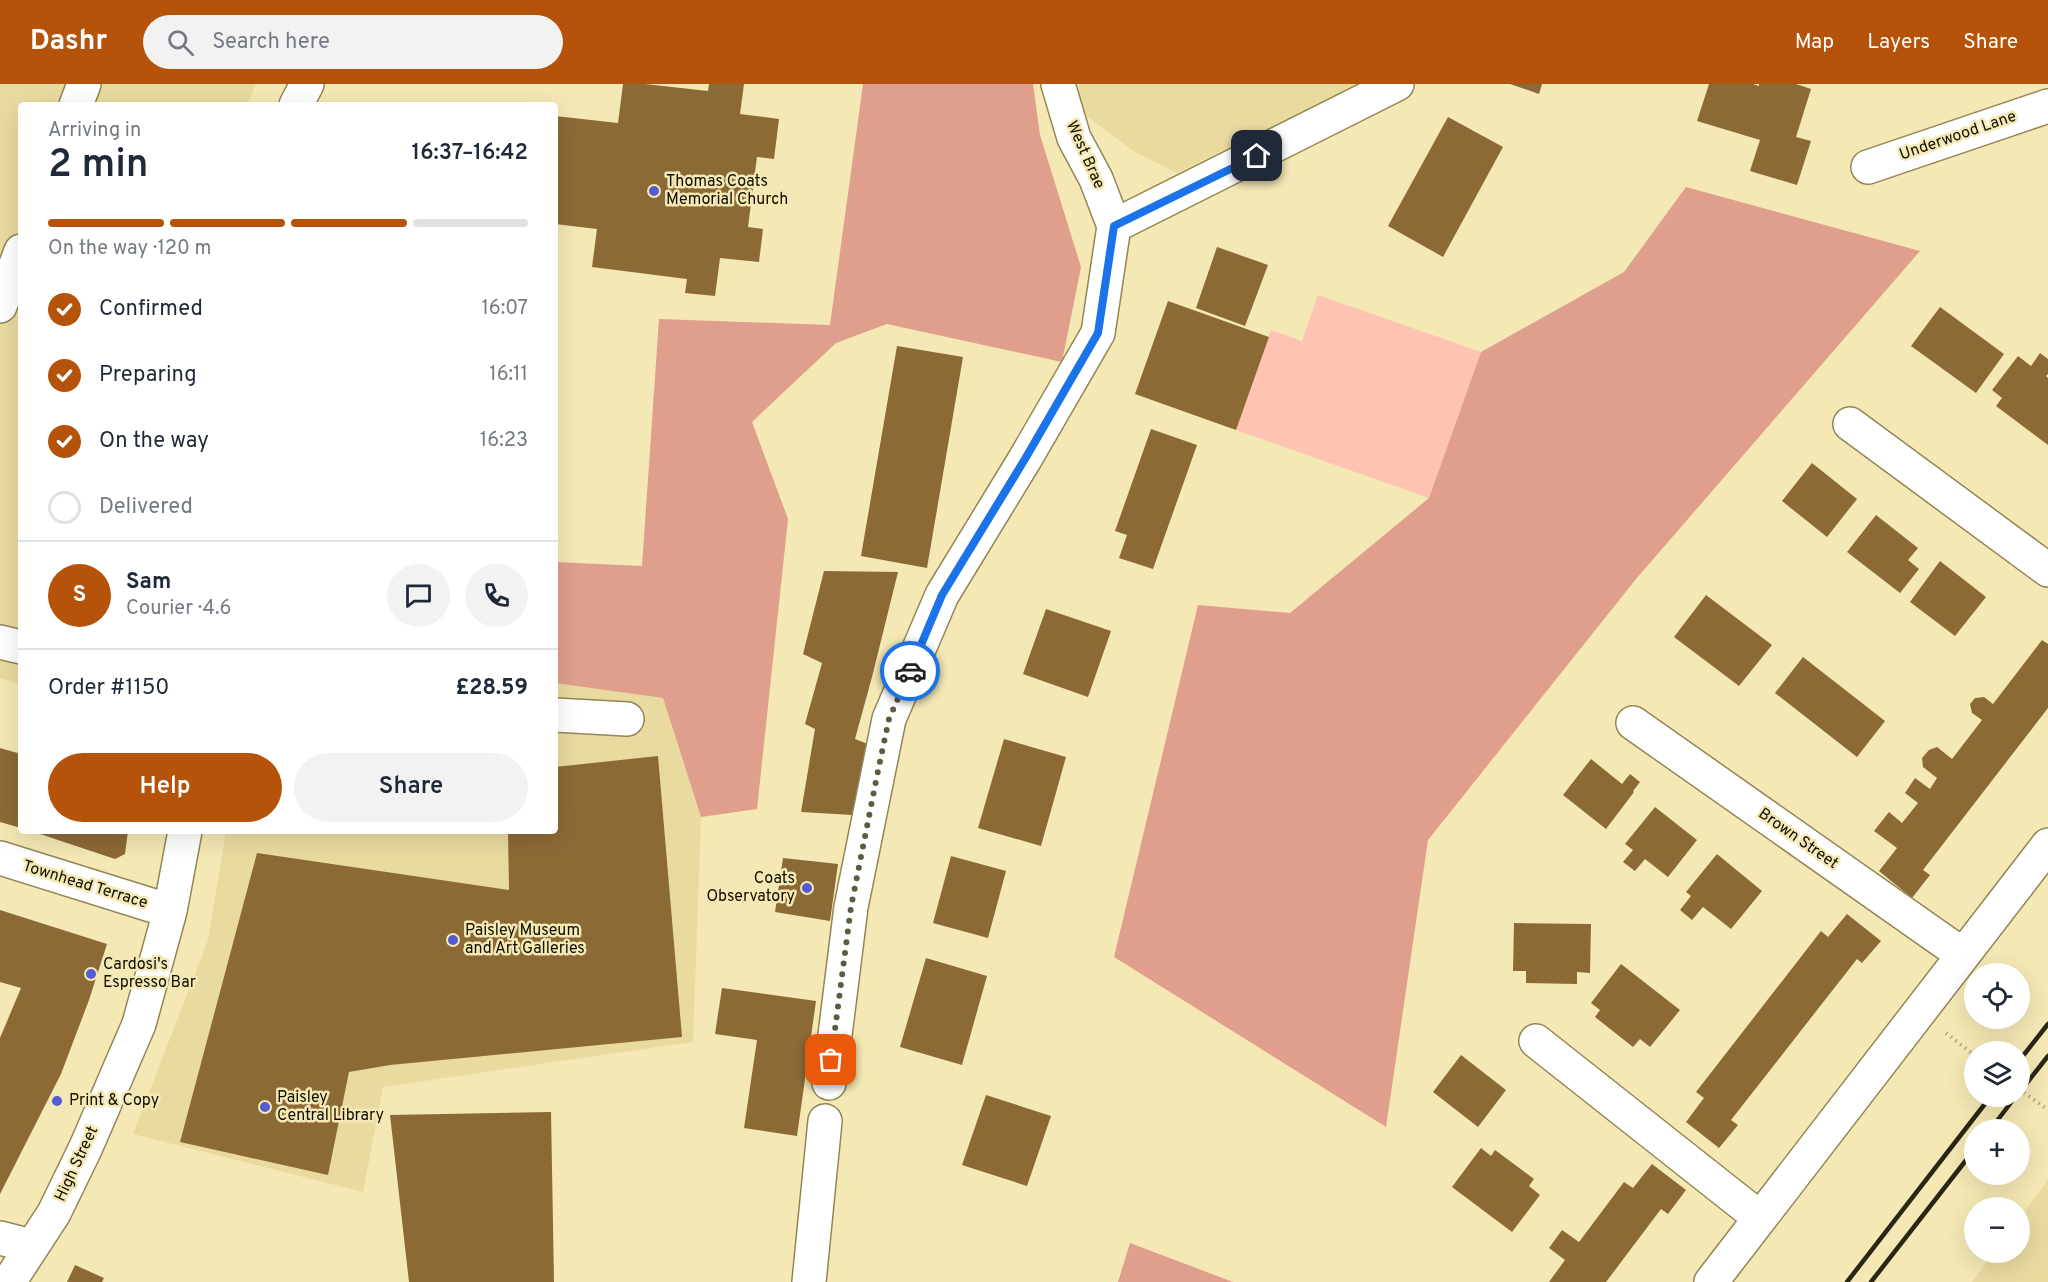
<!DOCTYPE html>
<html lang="en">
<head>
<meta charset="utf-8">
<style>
  body { margin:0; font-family:Overpass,sans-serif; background:#f2f2f3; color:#1f2937; height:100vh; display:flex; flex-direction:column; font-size:22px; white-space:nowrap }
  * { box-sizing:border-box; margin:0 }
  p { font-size:20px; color:#747a83 }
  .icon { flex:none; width:33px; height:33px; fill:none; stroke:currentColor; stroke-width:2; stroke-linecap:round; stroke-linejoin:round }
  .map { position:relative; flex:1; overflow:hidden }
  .details { position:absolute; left:18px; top:18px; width:540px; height:732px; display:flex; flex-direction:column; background:#fff; border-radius:6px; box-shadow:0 6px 24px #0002 }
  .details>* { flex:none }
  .tools { position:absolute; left:1964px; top:879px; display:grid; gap:12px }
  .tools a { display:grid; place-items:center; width:66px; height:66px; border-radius:50%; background:#fff; box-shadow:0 6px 24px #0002; font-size:30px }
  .pin { position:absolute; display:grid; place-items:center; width:51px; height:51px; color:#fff; margin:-26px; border-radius:12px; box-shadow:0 3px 9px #0006 }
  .courier { position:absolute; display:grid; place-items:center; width:60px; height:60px; margin:-30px; border:4px solid #1a73e8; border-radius:50%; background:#fff; color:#222; box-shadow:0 2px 8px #0007 }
  .summary em { font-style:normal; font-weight:600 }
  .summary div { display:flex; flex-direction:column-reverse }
  .summary { display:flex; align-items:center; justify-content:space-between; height:102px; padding:0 30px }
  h1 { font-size:39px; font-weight:600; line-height:45px }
  .bar { display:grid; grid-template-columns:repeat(4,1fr); gap:9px 6px; align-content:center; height:72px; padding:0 30px }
  .bar i { height:8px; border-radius:4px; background:#e0e1e3 }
  .bar .selected { background:#b45309 }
  .bar p { grid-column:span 4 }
  .line { display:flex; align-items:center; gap:15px; padding:0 30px; border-top:2px solid #e0e1e3 }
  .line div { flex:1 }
  .round { display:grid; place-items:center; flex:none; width:63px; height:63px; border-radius:32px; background:#f2f2f3 }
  ol { padding:0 30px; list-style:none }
  li { display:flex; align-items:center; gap:18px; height:66px }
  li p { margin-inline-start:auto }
  li .icon { padding:6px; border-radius:50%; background:#b45309; color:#fff; stroke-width:4 }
  li:last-child { color:#747a83 }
  li i { width:33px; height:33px; border:3px solid #e0e1e3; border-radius:50% }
  .primary-button { display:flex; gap:12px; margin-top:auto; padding:12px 30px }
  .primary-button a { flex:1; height:69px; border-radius:36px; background:#b45309; color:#fff; font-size:24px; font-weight:600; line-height:69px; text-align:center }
  .primary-button a+a { background:#f2f2f3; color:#1f2937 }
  header { display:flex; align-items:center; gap:36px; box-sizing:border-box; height:84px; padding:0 30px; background:#b45309; color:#fff }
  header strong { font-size:28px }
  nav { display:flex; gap:33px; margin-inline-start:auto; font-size:21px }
  .search { width:420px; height:54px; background:#f2f2f3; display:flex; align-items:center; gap:15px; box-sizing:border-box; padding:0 21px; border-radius:33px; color:#747a83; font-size:22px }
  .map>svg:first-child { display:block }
  .built { fill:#e9dba0 }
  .green { fill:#ffc3b2 }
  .forest { fill:#e09f8d }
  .building { fill:#8c6a36 }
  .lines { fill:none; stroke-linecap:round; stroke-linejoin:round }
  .minor-casing { stroke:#928656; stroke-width:36 }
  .path { stroke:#afa57d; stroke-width:4; stroke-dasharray:1.5 4.5; stroke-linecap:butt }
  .minor { stroke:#fff; stroke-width:33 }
  .rail { stroke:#2b2614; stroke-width:4.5 }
  .done { stroke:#605a3f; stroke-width:6; stroke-dasharray:0 10.8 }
  .route { stroke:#1a73e8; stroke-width:8 }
  .poi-dot { fill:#555bd2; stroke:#f4e8b4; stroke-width:2 }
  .labels { text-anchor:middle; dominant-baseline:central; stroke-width:5; stroke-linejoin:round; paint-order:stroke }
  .street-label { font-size:16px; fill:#110d00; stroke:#f4e8b4 }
  .poi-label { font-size:16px; fill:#110d00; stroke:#f4e8b4; text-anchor:start }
</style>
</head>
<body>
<header>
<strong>Dashr</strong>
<div class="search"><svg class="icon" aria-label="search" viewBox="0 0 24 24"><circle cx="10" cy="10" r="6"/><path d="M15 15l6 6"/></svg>Search here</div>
<nav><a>Map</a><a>Layers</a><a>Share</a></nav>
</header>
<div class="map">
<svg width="2048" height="1198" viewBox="0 0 2048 1198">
  <rect width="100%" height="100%" fill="#f4e8b4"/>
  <path class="built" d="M 0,0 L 256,0 L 247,21 L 21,21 L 21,601 L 0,594 Z
    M 1079,0 L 1357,0 L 1177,89 L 1133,67 L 1079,26 Z
    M 555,599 L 663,614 L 701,733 L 693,958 L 383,1003 L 363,1108 L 133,1050 L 208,856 L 226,747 L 555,747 Z
    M 2048,1096 L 2048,1198 L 1972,1198 L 1994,1169 L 2019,1168 L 2019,1135 Z"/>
  <path class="green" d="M 1318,211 L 1481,268 L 1429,414 L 1236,346 L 1271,246 L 1302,257 Z"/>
  <path class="forest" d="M 863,0 L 1033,0 L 1040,51 L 1081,183 L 1062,278 L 887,240 L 836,259 L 752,338 L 788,435 L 757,725 L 701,733 L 663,614 L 555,599 L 555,478 L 642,482 L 659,235 L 830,241 Z
    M 1686,103 L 1920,167 L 1636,495 L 1428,756 L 1386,1043 L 1114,873 L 1198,521 L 1290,529 L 1429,414 L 1481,268 L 1624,188 Z
    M 1130,1159 L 1233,1198 L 1118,1198 Z"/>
  <path class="building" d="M 623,0 L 645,0 L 708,7 L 709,0 L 744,0 L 740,30 L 779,35 L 774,75 L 757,73 L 748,143 L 763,145 L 759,178 L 720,174 L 715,212 L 685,209 L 687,195 L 592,183 L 597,145 L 555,140 L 555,32 L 618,39 Z
    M 1510,0 L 1542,0 L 1539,10 Z
    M 1709,0 L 1753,0 L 1759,2 L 1759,0 L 1796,0 L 1811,5 L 1796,53 L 1811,57 L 1797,101 L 1750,87 L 1760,56 L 1697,37 Z
    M 1448,33 L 1503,63 L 1443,173 L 1388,142 Z
    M 1217,163 L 1268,181 L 1245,242 L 1196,224 Z
    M 1168,217 L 1269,253 L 1236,346 L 1135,310 Z
    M 1940,223 L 2004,270 L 1976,309 L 1911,262 Z
    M 897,262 L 963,273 L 927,484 L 861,472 Z
    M 2040,269 L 2048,275 L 2048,290 L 2046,292 L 2048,294 L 2048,361 L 1996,322 L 2002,314 L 1992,306 L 2018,272 L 2031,282 Z
    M 1151,345 L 1197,361 L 1153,485 L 1119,474 L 1127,451 L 1115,447 Z
    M 1812,379 L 1857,415 L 1827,453 L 1782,417 Z
    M 1876,431 L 1918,464 L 1908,476 L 1919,485 L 1900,509 L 1847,468 Z
    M 1940,477 L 1986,513 L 1955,552 L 1910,518 Z
    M 824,487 L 898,488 L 872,593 L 855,655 L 870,661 L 852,731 L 801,728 L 815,645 L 805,640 L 822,579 L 803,570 Z
    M 1706,511 L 1772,561 L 1739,602 L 1674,553 Z
    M 1046,525 L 1111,547 L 1088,613 L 1023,590 Z
    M 2042,556 L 2048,560 L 2048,624 L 1923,786 L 1930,791 L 1912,814 L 1879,787 L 1897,764 L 1874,747 L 1889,728 L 1902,739 L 1918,719 L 1905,709 L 1915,694 L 1930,705 L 1937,694 L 1923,683 L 1922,674 L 1929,666 L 1937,663 L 1952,675 L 1982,636 L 1972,629 L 1970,620 L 1975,614 L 1984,613 L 1993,620 Z
    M 1803,573 L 1885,637 L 1857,673 L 1775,609 Z
    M 1004,655 L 1066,673 L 1041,762 L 978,744 Z
    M 0,664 L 21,670 L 21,744 L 0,738 Z
    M 658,672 L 682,953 L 390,981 L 349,988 L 328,1091 L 180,1058 L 257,769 L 509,806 L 508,747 L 555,747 L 555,683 Z
    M 1591,675 L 1622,700 L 1630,690 L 1640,698 L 1633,707 L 1634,708 L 1606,745 L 1563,711 Z
    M 1655,723 L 1697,756 L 1668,793 L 1645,775 L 1635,787 L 1623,778 L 1633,766 L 1625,760 Z
    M 31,747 L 128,747 L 125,770 L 115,775 Z
    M 1717,770 L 1762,807 L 1731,845 L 1703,823 L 1692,836 L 1680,826 L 1691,812 L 1686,808 Z
    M 951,772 L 1006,787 L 988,854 L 933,839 Z
    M 783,774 L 838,780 L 830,837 L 775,828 Z
    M 0,826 L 107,860 L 89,916 L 61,990 L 0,1110 L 0,954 L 21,904 L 0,898 Z
    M 1847,830 L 1881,857 L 1862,879 L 1857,875 L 1731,1036 L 1738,1041 L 1719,1064 L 1686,1038 L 1704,1014 L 1696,1008 L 1821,847 L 1828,853 Z
    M 1514,839 L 1591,840 L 1590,889 L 1577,888 L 1577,900 L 1526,899 L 1526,887 L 1513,887 Z
    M 926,874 L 987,892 L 962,981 L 900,963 Z
    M 1621,880 L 1680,926 L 1650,963 L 1640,955 L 1633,963 L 1595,933 L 1600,926 L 1591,919 Z
    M 722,904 L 816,917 L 797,1052 L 744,1044 L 757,956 L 715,950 Z
    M 1461,971 L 1506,1006 L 1478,1043 L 1433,1008 Z
    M 986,1011 L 1051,1032 L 1027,1102 L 962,1081 Z
    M 551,1028 L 554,1198 L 409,1198 L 390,1031 Z
    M 1481,1064 L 1491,1072 L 1495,1066 L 1534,1095 L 1529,1102 L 1540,1111 L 1512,1148 L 1452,1103 Z
    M 1652,1080 L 1686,1106 L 1668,1130 L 1661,1125 L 1606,1198 L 1549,1198 L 1565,1176 L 1549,1164 L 1562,1146 L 1579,1158 L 1624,1098 L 1633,1104 Z
    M 75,1181 L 104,1194 L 102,1198 L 67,1198 Z"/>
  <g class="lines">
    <defs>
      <path id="minor" d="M 76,21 L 84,0
        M 296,21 L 307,0
        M 1868,83 L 2048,22
        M 1114,142 L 1397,0
        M 0,222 L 21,167
        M 1850,340 L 2048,486
        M 0,558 L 21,563
        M 555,631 L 627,635
        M 1633,639 L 1963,871
        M 0,774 L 170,827
        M 1536,957 L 1760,1134
        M 829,999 L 851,823 L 889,635 L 942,511 L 1025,375 L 1098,249 L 1114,142 L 1096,95 L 1074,54 L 1058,0
        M 0,1154 L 31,1162
        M 9,1198 L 54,1129 L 86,1063 L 139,940 L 170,827 L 185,747
        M 809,1198 L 825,1037
        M 1711,1198 L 2048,761"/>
    </defs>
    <use href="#minor" class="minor-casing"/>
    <path class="path" d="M 1946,949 L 1974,971
      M 2019,1005 L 2048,1026"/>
    <use href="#minor" class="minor"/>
    <path class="rail" d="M 2019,977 L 2048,940
      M 2019,1009 L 2048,972
      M 1990,1046 L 2016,1012
      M 1847,1198 L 1991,1012
      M 1871,1198 L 1974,1066"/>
  </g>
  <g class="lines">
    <path class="done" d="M 831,976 L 851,823 L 879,682 L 889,635 L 910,587"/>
    <path class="route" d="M 910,587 L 942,511 L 1025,375 L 1098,249 L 1114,142 L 1257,72"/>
  </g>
  <g class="poi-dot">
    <circle cx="654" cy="107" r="6"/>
    <circle cx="807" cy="804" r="6"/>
    <circle cx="453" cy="856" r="6"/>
    <circle cx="91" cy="890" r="6"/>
    <circle cx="57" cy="1017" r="6"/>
    <circle cx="265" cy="1023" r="6"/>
  </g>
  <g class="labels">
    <g class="street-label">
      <text transform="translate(1958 52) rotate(-19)">Underwood Lane</text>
      <text transform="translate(1085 71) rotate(66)">West Brae</text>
      <text transform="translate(1798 755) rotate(35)">Brown Street</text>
      <text transform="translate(85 801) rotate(17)">Townhead Terrace</text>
      <text transform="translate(77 1080) rotate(-65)">High Street</text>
    </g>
    <g class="poi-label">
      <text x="666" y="98">Thomas Coats<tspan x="666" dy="18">Memorial Church</tspan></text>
      <text x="795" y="795" text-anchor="end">Coats<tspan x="795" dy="18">Observatory</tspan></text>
      <text x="465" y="847">Paisley Museum<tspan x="465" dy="18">and Art Galleries</tspan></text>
      <text x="103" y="881">Cardosi's<tspan x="103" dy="18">Espresso Bar</tspan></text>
      <text x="277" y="1014">Paisley<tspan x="277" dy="18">Central Library</tspan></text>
      <text x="69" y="1017">Print &amp; Copy</text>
    </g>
  </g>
</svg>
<div class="tools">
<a><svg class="icon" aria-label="locate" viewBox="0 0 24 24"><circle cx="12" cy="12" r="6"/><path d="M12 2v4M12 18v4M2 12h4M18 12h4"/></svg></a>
<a><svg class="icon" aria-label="layers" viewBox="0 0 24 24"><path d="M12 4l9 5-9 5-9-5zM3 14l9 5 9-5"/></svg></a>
<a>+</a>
<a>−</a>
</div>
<div class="pin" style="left:831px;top:976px;background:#ea580c"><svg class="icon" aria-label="bag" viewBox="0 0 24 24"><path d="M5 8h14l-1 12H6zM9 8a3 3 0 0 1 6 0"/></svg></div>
<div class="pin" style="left:1257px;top:72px;background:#1f2937"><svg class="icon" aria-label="home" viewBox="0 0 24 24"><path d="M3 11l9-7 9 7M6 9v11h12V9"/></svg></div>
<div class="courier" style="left:910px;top:587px"><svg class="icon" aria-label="car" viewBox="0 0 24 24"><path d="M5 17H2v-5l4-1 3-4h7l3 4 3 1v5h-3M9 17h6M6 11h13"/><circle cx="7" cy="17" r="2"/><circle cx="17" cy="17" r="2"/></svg></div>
<section class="details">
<div class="summary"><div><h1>2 min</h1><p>Arriving in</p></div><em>16:37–16:42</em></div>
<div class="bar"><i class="selected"></i><i class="selected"></i><i class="selected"></i><i></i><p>On the way · 120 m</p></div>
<ol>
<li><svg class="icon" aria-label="check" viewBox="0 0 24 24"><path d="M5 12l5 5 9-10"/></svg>Confirmed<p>16:07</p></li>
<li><svg class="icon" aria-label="check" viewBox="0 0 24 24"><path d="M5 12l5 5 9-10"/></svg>Preparing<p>16:11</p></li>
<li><svg class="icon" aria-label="check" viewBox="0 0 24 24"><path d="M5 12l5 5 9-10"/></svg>On the way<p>16:23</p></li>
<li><i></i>Delivered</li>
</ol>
<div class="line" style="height:108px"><b class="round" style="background:#b45309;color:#fff">S</b><div><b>Sam</b><p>Courier · 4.6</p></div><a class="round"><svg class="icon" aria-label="chat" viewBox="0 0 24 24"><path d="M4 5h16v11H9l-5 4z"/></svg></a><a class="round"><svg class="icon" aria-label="phone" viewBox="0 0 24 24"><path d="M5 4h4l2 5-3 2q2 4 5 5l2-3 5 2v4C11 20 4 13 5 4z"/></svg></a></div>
<div class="line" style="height:78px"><div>Order #1150</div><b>£28.59</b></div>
<div class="primary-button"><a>Help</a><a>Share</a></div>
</section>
</div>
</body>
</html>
